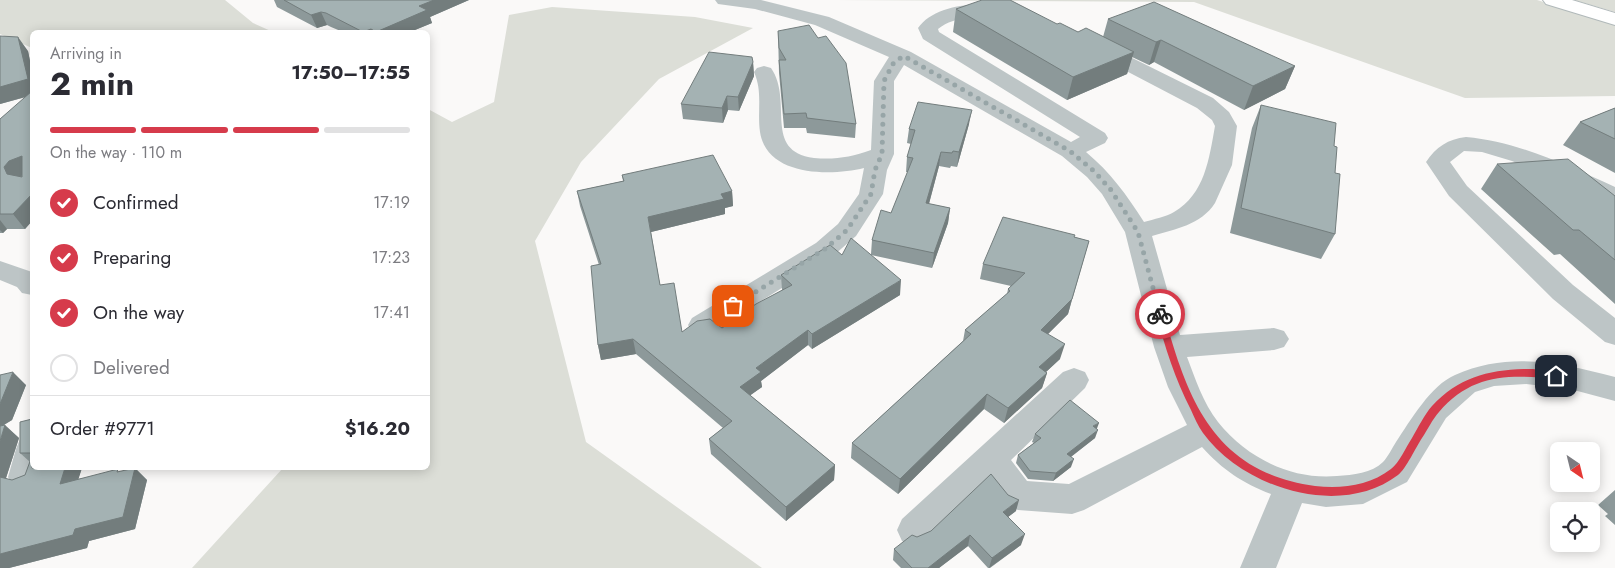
<!DOCTYPE html>
<html lang="en">
<head>
<meta charset="utf-8">
<style>
  body { margin:0; font-family:Jost,sans-serif; background:#f2f2f3; color:#2b2b33; height:100vh; display:flex; flex-direction:column; font-size:19px; white-space:nowrap }
  * { box-sizing:border-box; margin:0 }
  p { font-size:16px; color:#7c7c81 }
  .icon { flex:none; width:28px; height:28px; fill:none; stroke:currentColor; stroke-width:2; stroke-linecap:round; stroke-linejoin:round }
  .map { position:relative; flex:1; overflow:hidden }
  .panel { position:absolute; left:30px; top:30px; width:400px; height:440px; display:flex; flex-direction:column; background:#fff; border-radius:8px; box-shadow:0 2px 12px #0003 }
  .panel>* { flex:none }
  .needle { width:32px; rotate:145deg }
  .controls { position:absolute; left:1550px; top:442px; display:grid; gap:10px }
  .controls a { display:grid; place-items:center; width:50px; height:50px; border-radius:8px; background:#fff; box-shadow:0 2px 12px #0003; font-size:25px }
  .pin { position:absolute; display:grid; place-items:center; width:42px; height:42px; color:#fff; margin:-21px; border-radius:10px; box-shadow:0 2px 8px #0006 }
  .courier { position:absolute; display:grid; place-items:center; width:50px; height:50px; margin:-25px; border:4px solid #d63b4b; border-radius:50%; background:#fff; color:#222; box-shadow:0 1px 6px #0007 }
  .head em { font-style:normal; font-weight:700 }
  .head div { display:flex; flex-direction:column-reverse }
  .head { display:flex; align-items:center; justify-content:space-between; height:85px; padding:0 20px }
  h1 { font-size:32px; font-weight:700; line-height:38px }
  .bar { display:grid; grid-template-columns:repeat(4,1fr); gap:8px 5px; align-content:center; height:60px; padding:0 20px }
  .bar i { height:6px; border-radius:4px; background:#e1e1e2 }
  .bar .on { background:#d63b4b }
  .bar p { grid-column:span 4 }
  .line { display:flex; align-items:center; gap:12px; padding:0 20px; border-top:1px solid #e1e1e2 }
  .line div { flex:1 }
  ol { padding:0 20px; list-style:none }
  li { display:flex; align-items:center; gap:15px; height:55px }
  li p { margin-inline-start:auto }
  li .icon { padding:5px; border-radius:50%; background:#d63b4b; color:#fff; stroke-width:4 }
  li:last-child { color:#7c7c81 }
  li i { width:28px; height:28px; border:2px solid #e1e1e2; border-radius:50% }
  .map>svg:first-child { display:block }
  .green { fill:#dcded7 }
  .lines { fill:none; stroke-linecap:round; stroke-linejoin:round }
  .major-casing { stroke:#b1b9ba; stroke-width:2 }
  .minor { fill:#bdc5c6; fill-rule:evenodd }
  .major { fill:#fff; fill-rule:evenodd }
  .wall { fill:#8d999a }
  .shaded-wall { fill:#737d7d }
  .building { fill:#a4b2b3; stroke:#737d7d; fill-rule:evenodd }
  .route { fill:#d63b4b }
  .done { stroke:#97a5a7; stroke-width:5; stroke-dasharray:0 9 }
</style>
</head>
<body>
<div class="map">
<svg width="1615" height="568" viewBox="0 0 1615 568">
  <rect width="100%" height="100%" fill="#faf9f8"/>
  <path class="green" d="M 0,0 L 225,0 L 253,23 L 273,32 L 32,32 L 32,48 L 0,34 Z
    M 835,0 L 1537,0 L 1615,24 L 1615,96 L 1465,98 L 1194,2 Z
    M 1574,0 L 1615,0 L 1615,12 Z
    M 552,7 L 695,17 L 753,28 L 659,79 L 581,162 L 535,241 L 586,442 L 762,568 L 192,568 L 283,468 L 428,468 L 428,109 L 452,122 L 494,102 L 509,15 Z"/>
  <g class="lines">
    <defs>
      <path id="major" d="M 1543,0 L 1572,0 L 1615,13 L 1615,25 L 1546,4 Z"/>
    </defs>
    <use href="#major" class="major-casing"/>
    <path class="minor" d="M 715,0 L 761,0 L 829,17 L 911,52 L 1071,142 L 1080,137 L 923,39 L 918,28 C 933,6 974,1 998,7 L 1000,11 L 998,15 C 977,20 957,14 938,29 L 939,32 L 1105,133 L 1108,138 L 1105,143 L 1086,152 C 1111,173 1126,194 1144,222 C 1154,219 1166,217 1174,212 C 1205,194 1209,159 1215,126 L 1212,120 L 1197,108 L 1090,52 L 1087,48 L 1090,44 L 1097,42 L 1104,44 L 1213,98 L 1229,112 L 1237,126 L 1232,165 L 1215,203 C 1201,225 1175,229 1152,236 L 1180,335 L 1274,328 L 1284,331 L 1289,339 L 1284,347 L 1274,350 L 1187,357 C 1195,378 1203,403 1218,422 C 1247,458 1291,480 1337,476 C 1353,475 1372,473 1383,462 C 1388,457 1392,448 1396,442 C 1410,421 1431,385 1455,375 C 1510,351 1560,363 1615,377 L 1615,401 L 1570,389 L 1526,384 L 1494,386 L 1475,392 L 1446,418 L 1407,482 L 1363,504 L 1326,507 L 1302,503 L 1276,568 L 1240,568 L 1271,494 C 1242,483 1223,470 1202,447 L 1084,510 L 1072,514 L 1018,510 L 1006,505 L 988,482 L 928,541 L 915,546 L 902,541 L 897,530 L 902,519 L 1063,372 L 1074,368 L 1085,372 L 1089,380 L 1085,388 L 1011,460 L 1027,481 L 1069,484 L 1187,425 L 1168,387 L 1154,347 L 1125,232 L 1102,194 L 1087,177 L 1062,156 L 904,65 L 894,81 L 894,154 L 887,170 L 883,194 L 856,236 L 834,255 L 712,332 L 702,335 L 692,332 L 688,325 L 692,318 L 816,243 L 838,224 L 859,194 L 864,168 C 831,176 767,177 760,132 C 757,111 763,92 754,72 L 757,68 L 764,66 L 771,68 C 794,101 762,151 814,158 C 835,160 851,157 871,150 L 874,81 L 889,57 L 815,25 L 755,9 L 718,4 Z
      M 1466,137 C 1519,142 1567,165 1615,187 L 1615,204 L 1512,161 L 1482,152 L 1464,151 L 1450,162 L 1467,186 L 1573,285 L 1615,318 L 1615,345 L 1605,342 L 1553,299 L 1449,196 L 1426,162 C 1436,147 1448,139 1466,137 Z
      M 0,261 L 32,272 L 32,295 L 22,293 L 17,287 L 0,280 Z
      M 32,435 L 32,468 L 44,468 L 37,487 L 25,491 L 13,487 L 8,477 L 16,449 L 20,439 Z"/>
    <use href="#major" class="major"/>
  </g>
  <path class="wall" d="M 274,0 L 469,0 L 430,17 L 432,23 L 410,32 L 343,32 L 331,27 L 327,25 L 317,28 L 277,7 Z
    M 956,9 L 1057,24 L 1078,32 L 1103,37 L 1108,19 L 1295,66 L 1285,89 L 1244,110 L 1154,62 L 1149,65 L 1132,57 L 1127,74 L 1067,100 L 953,32 Z
    M 778,31 L 856,124 L 855,138 L 807,133 L 806,128 L 784,128 L 779,73 Z
    M 28,51 L 32,71 L 32,221 L 25,229 L 7,229 L 3,233 L 0,233 L 0,119 L 26,97 L 0,104 Z
    M 753,62 L 754,76 L 739,111 L 728,110 L 723,123 L 683,119 L 681,104 Z
    M 1261,105 L 1334,146 L 1335,234 L 1321,259 L 1230,233 L 1252,128 Z
    M 1615,108 L 1615,173 L 1563,145 L 1580,122 Z
    M 969,124 L 957,167 L 951,166 L 950,168 L 939,166 L 929,204 L 950,208 L 948,223 L 932,268 L 871,255 L 900,295 L 812,349 L 808,345 L 761,381 L 762,387 L 750,395 L 835,465 L 834,480 L 786,521 L 711,454 L 709,439 L 723,428 L 636,354 L 601,360 L 598,345 L 599,265 L 580,206 L 577,191 L 623,181 L 622,175 L 732,191 L 733,206 L 725,208 L 725,214 L 651,232 L 660,285 L 682,332 L 722,328 L 782,290 L 781,275 L 842,255 L 871,254 L 872,240 L 891,213 L 908,172 L 906,172 L 907,157 L 911,144 L 907,143 L 909,129 Z
    M 1497,164 L 1615,196 L 1615,304 L 1560,254 L 1554,255 L 1481,189 Z
    M 1074,237 L 1089,241 L 1068,314 L 1048,334 L 1060,359 L 1046,372 L 1047,373 L 1042,388 L 1004,423 L 984,409 L 898,494 L 851,458 L 852,443 L 963,341 L 965,330 L 1007,294 L 1008,289 L 1011,286 L 980,279 L 983,264 Z
    M 0,375 L 26,385 L 12,420 L 4,425 L 19,438 L 6,478 L 7,479 L 12,480 L 25,475 L 30,462 L 20,453 L 32,419 L 32,468 L 82,468 L 78,479 L 120,472 L 135,468 L 147,480 L 135,529 L 89,541 L 87,548 L 9,568 Z
    M 1096,429 L 1095,438 L 1071,457 L 1071,467 L 1053,481 L 1028,479 L 1016,463 L 1018,455 L 1034,443 L 1032,442 L 1035,434 Z
    M 1615,490 L 1615,525 L 1605,516 L 1608,514 L 1598,505 Z
    M 1016,511 L 1008,517 L 1021,545 L 990,568 L 988,568 L 968,546 L 939,568 L 901,568 L 893,560 L 894,549 L 917,537 Z"/>
  <path class="shaded-wall" d="M 434,0 L 469,0 L 430,17 L 432,23 L 410,32 L 376,32 L 419,6 Z
    M 321,12 L 327,25 L 317,28 L 311,15 Z
    M 371,29 L 372,32 L 363,32 Z
    M 18,37 L 28,51 L 32,71 L 32,95 L 0,104 L 0,87 Z
    M 1161,40 L 1154,62 L 1149,65 L 1156,42 Z
    M 1134,52 L 1127,74 L 1067,100 L 1073,77 Z
    M 753,62 L 754,76 L 739,111 L 738,97 Z
    M 1295,66 L 1285,89 L 1244,110 L 1253,86 Z
    M 727,96 L 728,110 L 723,123 L 722,108 Z
    M 972,110 L 969,124 L 957,167 L 959,152 Z
    M 941,152 L 939,166 L 925,218 L 926,203 Z
    M 22,156 L 32,171 L 21,176 L 15,182 L 7,174 L 4,167 L 9,161 Z
    M 732,191 L 733,206 L 725,208 L 725,214 L 651,232 L 648,217 L 721,194 Z
    M 32,194 L 32,221 L 25,229 L 13,214 Z
    M 950,208 L 948,223 L 932,268 L 934,253 Z
    M 0,220 L 7,229 L 3,233 L 0,230 Z
    M 901,280 L 900,295 L 812,349 L 812,334 Z
    M 1072,299 L 1068,314 L 1037,345 L 1041,330 Z
    M 808,330 L 808,345 L 761,381 L 762,387 L 741,402 L 740,387 L 756,368 Z
    M 633,339 L 636,354 L 601,360 L 598,345 Z
    M 1065,344 L 1060,359 L 1035,382 L 1039,367 Z
    M 13,372 L 26,385 L 12,420 L 0,427 L 0,404 Z
    M 1047,373 L 1042,388 L 1004,423 L 1008,408 Z
    M 987,394 L 984,409 L 898,494 L 900,479 Z
    M 1099,423 L 1096,431 L 1093,426 Z
    M 5,425 L 19,438 L 6,478 L 12,489 L 0,478 L 0,441 Z
    M 1098,430 L 1095,438 L 1064,462 L 1067,454 Z
    M 1074,459 L 1071,467 L 1053,481 L 1056,473 Z
    M 835,465 L 834,480 L 786,521 L 786,507 Z
    M 65,468 L 82,468 L 73,496 L 60,484 Z
    M 135,468 L 147,480 L 135,529 L 89,541 L 87,548 L 9,568 L 0,568 L 0,554 L 75,529 Z
    M 1019,500 L 1016,511 L 1000,523 L 1003,512 Z
    M 1025,534 L 1021,545 L 989,568 L 992,558 Z
    M 970,535 L 968,546 L 939,568 L 928,568 Z"/>
  <path class="building" d="M 284,0 L 434,0 L 419,6 L 427,10 L 376,32 L 371,29 L 363,32 L 326,13 L 321,12 L 311,15 Z
    M 982,0 L 1010,0 L 1057,24 L 1060,23 L 1078,32 L 1086,28 L 1134,52 L 1073,77 L 956,9 Z
    M 1154,2 L 1295,66 L 1253,86 L 1161,40 L 1156,42 L 1108,19 Z
    M 809,25 L 818,38 L 826,36 L 846,63 L 856,124 L 807,118 L 806,113 L 784,114 L 779,60 L 786,60 L 779,48 L 778,31 Z
    M 0,36 L 18,37 L 28,79 L 0,87 Z
    M 709,52 L 752,57 L 753,62 L 738,97 L 727,96 L 722,108 L 681,104 Z
    M 32,91 L 32,194 L 13,214 L 0,214 L 0,119 ZM 22,156 L 22,177 L 7,174 L 4,167 L 9,161 Z
    M 918,102 L 972,110 L 959,152 L 953,151 L 952,153 L 941,152 L 926,203 L 950,208 L 934,253 L 872,240 L 881,210 L 891,213 L 913,158 L 907,157 L 915,130 L 909,129 Z
    M 1261,105 L 1336,123 L 1334,146 L 1337,147 L 1335,173 L 1340,174 L 1335,234 L 1241,208 Z
    M 1615,108 L 1615,139 L 1580,122 Z
    M 713,155 L 732,191 L 721,194 L 724,199 L 648,217 L 660,285 L 674,283 L 682,332 L 697,321 L 710,319 L 722,328 L 756,304 L 792,285 L 781,275 L 830,245 L 842,255 L 851,238 L 901,280 L 812,334 L 808,330 L 756,368 L 761,372 L 740,387 L 835,465 L 786,507 L 709,439 L 732,421 L 633,339 L 598,345 L 591,266 L 601,264 L 577,191 L 624,181 L 622,175 Z
    M 1568,159 L 1615,196 L 1615,260 L 1579,230 L 1573,230 L 1497,164 Z
    M 1003,217 L 1075,235 L 1074,237 L 1089,241 L 1072,299 L 1041,330 L 1065,344 L 1039,367 L 1047,373 L 1008,408 L 987,394 L 900,479 L 852,443 L 971,334 L 965,330 L 1010,291 L 1008,289 L 1025,273 L 983,264 Z
    M 13,372 L 0,404 L 0,375 Z
    M 1070,400 L 1099,423 L 1093,426 L 1098,430 L 1067,454 L 1074,459 L 1056,473 L 1030,471 L 1018,455 L 1041,438 L 1035,434 Z
    M 32,419 L 32,468 L 65,468 L 60,484 L 118,469 L 117,472 L 135,468 L 123,517 L 75,529 L 73,535 L 0,554 L 0,477 L 12,480 L 25,475 L 32,456 L 31,453 L 20,453 L 20,422 Z
    M 5,425 L 0,441 L 0,426 Z
    M 991,474 L 1008,495 L 1019,500 L 1003,512 L 1025,534 L 992,558 L 970,535 L 928,568 L 912,568 L 894,549 L 912,535 L 917,537 L 931,531 Z"/>
  <path class="route" d="M 1160,311 L 1164,314 C 1188,402 1215,472 1315,486 C 1341,489 1369,486 1391,469 C 1399,463 1406,447 1412,438 C 1418,428 1424,415 1432,406 C 1458,378 1487,370 1524,369 C 1533,369 1554,369 1560,376 L 1556,379 C 1509,374 1471,374 1439,412 C 1432,420 1428,429 1422,438 C 1416,447 1406,469 1398,475 C 1340,519 1243,488 1203,433 C 1198,426 1194,417 1191,410 C 1175,379 1165,347 1156,314 Z"/>
  <g class="lines">
    <path class="done" d="M 733,306 L 825,249 L 847,230 L 871,194 L 875,170 L 882,154 L 884,81 L 894,62 L 904,56 L 1070,151 L 1095,172 L 1111,190 L 1138,232 L 1160,314"/>
  </g>
</svg>
<div class="controls">
<a><svg class="needle" viewBox="-14 -14 28 28"><path d="M0-13l5 13h-10z" fill="#e53935"/><path d="M0 13l5-13h-10z" fill="#7c7c81"/></svg></a>
<a><svg class="icon" aria-label="locate" viewBox="0 0 24 24"><circle cx="12" cy="12" r="6"/><path d="M12 2v4M12 18v4M2 12h4M18 12h4"/></svg></a>
</div>
<div class="pin" style="left:733px;top:306px;background:#ea580c"><svg class="icon" aria-label="bag" viewBox="0 0 24 24"><path d="M5 8h14l-1 12H6zM9 8a3 3 0 0 1 6 0"/></svg></div>
<div class="pin" style="left:1556px;top:376px;background:#1f2937"><svg class="icon" aria-label="home" viewBox="0 0 24 24"><path d="M3 11l9-7 9 7M6 9v11h12V9"/></svg></div>
<div class="courier" style="left:1160px;top:314px"><svg class="icon" aria-label="bike" viewBox="0 0 24 24"><circle cx="6" cy="16" r="4"/><circle cx="18" cy="16" r="4"/><path d="M6 16l4-8h5l3 8M10 8l3 8H6M13 5h3"/></svg></div>
<section class="panel">
<div class="head"><div><h1>2 min</h1><p>Arriving in</p></div><em>17:50–17:55</em></div>
<div class="bar"><i class="on"></i><i class="on"></i><i class="on"></i><i></i><p>On the way · 110 m</p></div>
<ol>
<li><svg class="icon" aria-label="check" viewBox="0 0 24 24"><path d="M5 12l5 5 9-10"/></svg>Confirmed<p>17:19</p></li>
<li><svg class="icon" aria-label="check" viewBox="0 0 24 24"><path d="M5 12l5 5 9-10"/></svg>Preparing<p>17:23</p></li>
<li><svg class="icon" aria-label="check" viewBox="0 0 24 24"><path d="M5 12l5 5 9-10"/></svg>On the way<p>17:41</p></li>
<li><i></i>Delivered</li>
</ol>
<div class="line" style="height:65px"><div>Order #9771</div><b>$16.20</b></div>
</section>
</div>
</body>
</html>
